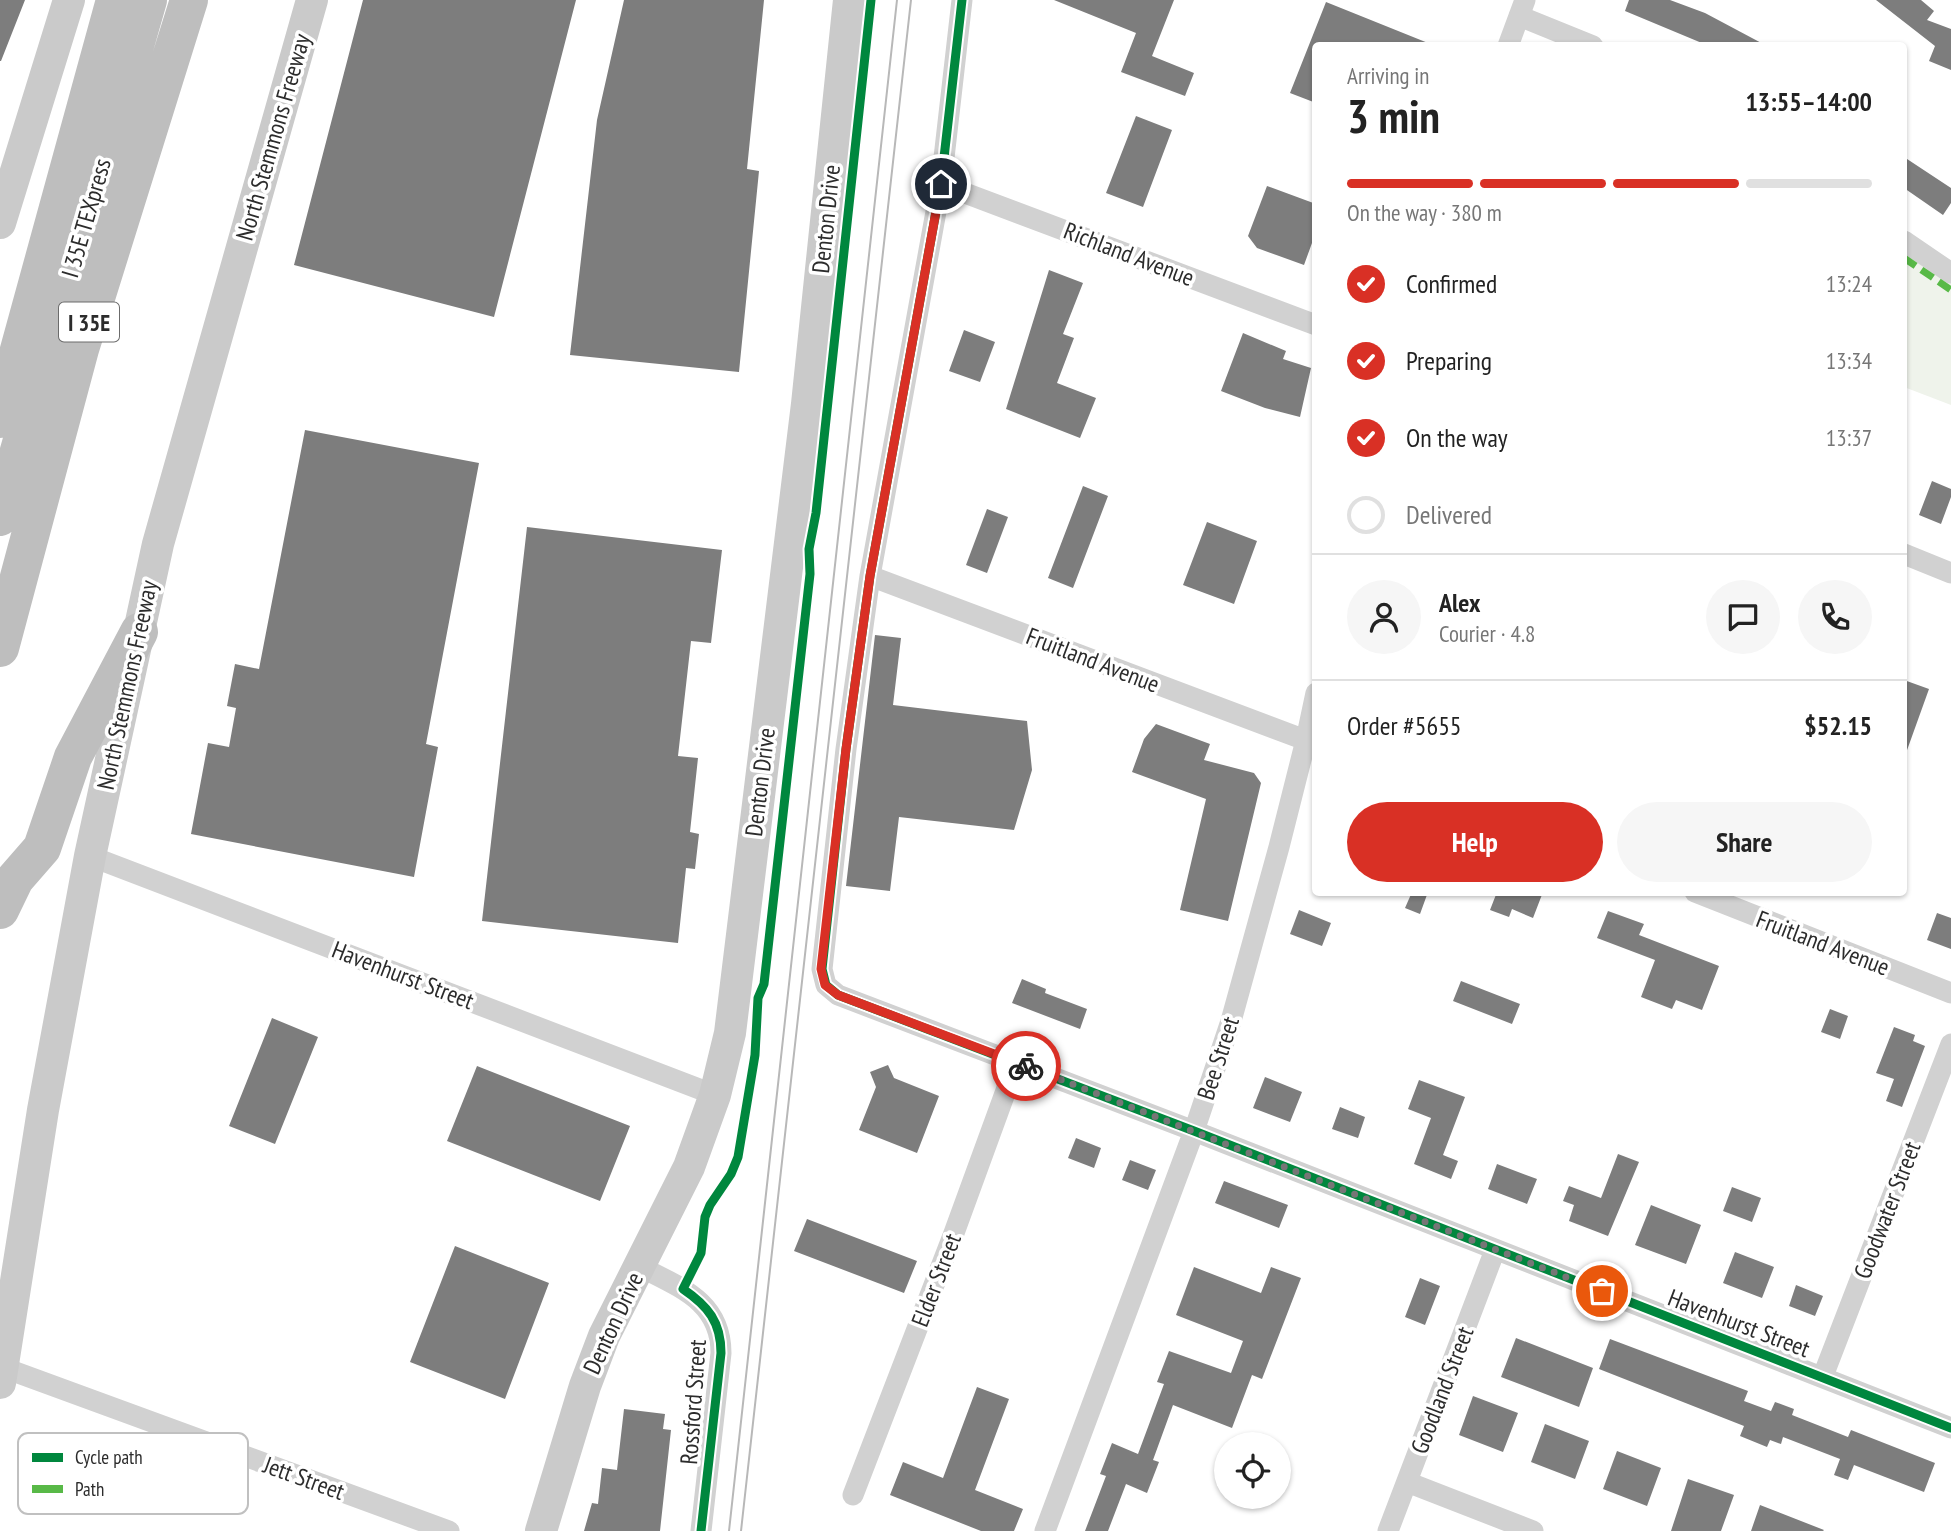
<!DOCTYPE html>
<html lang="en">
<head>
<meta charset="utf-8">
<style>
  body { margin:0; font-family:"PT Sans Narrow",sans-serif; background:#f6f6f6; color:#222; height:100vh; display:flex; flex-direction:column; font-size:26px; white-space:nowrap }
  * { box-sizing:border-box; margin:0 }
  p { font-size:23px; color:#767676 }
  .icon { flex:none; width:38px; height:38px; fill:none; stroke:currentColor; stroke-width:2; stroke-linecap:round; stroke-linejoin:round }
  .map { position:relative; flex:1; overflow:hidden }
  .drawer { position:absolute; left:1312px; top:42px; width:595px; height:854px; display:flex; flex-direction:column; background:#fff; border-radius:7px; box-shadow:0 2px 5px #0004 }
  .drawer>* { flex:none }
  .controls { position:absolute; left:1214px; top:1432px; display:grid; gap:14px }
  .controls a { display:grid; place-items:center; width:77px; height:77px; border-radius:50%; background:#fff; box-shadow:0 2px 5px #0004; font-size:35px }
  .pin { position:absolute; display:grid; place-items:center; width:60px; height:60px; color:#fff; margin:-30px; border:4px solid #fff; border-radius:50%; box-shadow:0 2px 7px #0007 }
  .courier { position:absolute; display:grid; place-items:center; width:70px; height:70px; margin:-35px; border:5px solid #d93025; border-radius:50%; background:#fff; color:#222; box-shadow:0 2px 9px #0007 }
  .head em { font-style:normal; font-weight:600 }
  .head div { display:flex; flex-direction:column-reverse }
  .head { display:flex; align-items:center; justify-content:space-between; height:119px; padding:0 35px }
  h1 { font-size:46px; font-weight:600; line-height:52px }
  .bar { display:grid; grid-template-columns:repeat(4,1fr); gap:10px 7px; align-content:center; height:84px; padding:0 35px }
  .bar i { height:9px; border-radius:5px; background:#e0e0e0 }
  .bar .on { background:#d93025 }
  .bar p { grid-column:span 4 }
  .line { display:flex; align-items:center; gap:18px; padding:0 35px; border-top:2px solid #e0e0e0 }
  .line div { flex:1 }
  .round { display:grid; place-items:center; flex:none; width:74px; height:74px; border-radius:37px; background:#f6f6f6 }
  ol { padding:0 35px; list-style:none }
  li { display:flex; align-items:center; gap:21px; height:77px }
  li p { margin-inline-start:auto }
  li .icon { padding:7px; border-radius:50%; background:#d93025; color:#fff; stroke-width:4 }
  li:last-child { color:#767676 }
  li i { width:38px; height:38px; border:4px solid #e0e0e0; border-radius:50% }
  .primary-button { display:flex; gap:14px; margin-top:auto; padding:14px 35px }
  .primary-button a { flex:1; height:80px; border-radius:42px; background:#d93025; color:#fff; font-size:28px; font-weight:600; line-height:80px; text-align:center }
  .primary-button a+a { background:#f6f6f6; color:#222 }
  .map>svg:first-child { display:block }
  .green { fill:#eff3eb }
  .building { fill:#7d7d7d }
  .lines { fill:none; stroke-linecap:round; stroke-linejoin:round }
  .street { stroke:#d1d1d1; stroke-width:21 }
  .secondary { stroke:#cacaca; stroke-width:32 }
  .highway { stroke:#bebebe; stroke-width:38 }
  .tram { stroke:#b8b8b8; stroke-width:2 }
  .quiet { stroke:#58b947; stroke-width:7; stroke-dasharray:14 7; stroke-linecap:butt }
  .cycleway-casing { stroke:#fff; stroke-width:13 }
  .cycleway { stroke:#00873e; stroke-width:9 }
  .done { stroke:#767676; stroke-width:7; stroke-dasharray:0 12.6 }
  .route { stroke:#d93025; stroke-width:9 }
  .labels { text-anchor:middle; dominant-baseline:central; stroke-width:7; stroke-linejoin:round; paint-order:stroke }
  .shield { fill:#fff; stroke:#6b6b6b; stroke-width:2 }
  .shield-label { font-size:23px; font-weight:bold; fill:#2c2c2c }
  .street-label { font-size:24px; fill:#2c2c2c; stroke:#fff }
  .key { fill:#fff; stroke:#c0c0c0; stroke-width:2 }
  .key-label { font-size:19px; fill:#2c2c2c }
</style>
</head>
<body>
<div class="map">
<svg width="1951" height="1531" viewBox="0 0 1951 1531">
  <rect width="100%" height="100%" fill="#fff"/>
  <path class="green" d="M 1904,243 L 1951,275 L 1951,405 L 1904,387 Z"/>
  <path class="building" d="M 0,0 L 25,0 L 1,61 L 0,61 Z
    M 363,0 L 576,0 L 494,317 L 294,265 Z
    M 624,0 L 764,0 L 747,169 L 759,171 L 739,372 L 570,355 L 597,120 Z
    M 1054,0 L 1174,0 L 1152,56 L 1194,73 L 1185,96 L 1121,72 L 1136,33 Z
    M 1629,0 L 1670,0 L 1705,13 L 1767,46 L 1709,46 L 1625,11 Z
    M 1876,0 L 1921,0 L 1934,11 L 1927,20 L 1951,29 L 1951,70 L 1929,61 L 1935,46 Z
    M 1326,2 L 1433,45 L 1433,46 L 1316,46 L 1316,103 L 1290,93 Z
    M 1136,116 L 1172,130 L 1143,207 L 1106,193 Z
    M 1904,157 L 1951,188 L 1951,203 L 1943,215 L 1904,188 Z
    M 1267,186 L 1316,204 L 1316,232 L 1304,265 L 1257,248 L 1248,236 Z
    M 1049,270 L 1083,283 L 1063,334 L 1074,338 L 1057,383 L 1096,398 L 1080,438 L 1006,409 Z
    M 964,330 L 995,342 L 980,382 L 949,371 Z
    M 1243,333 L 1286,351 L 1283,359 L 1311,368 L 1300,417 L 1265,408 L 1221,391 Z
    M 305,430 L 479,463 L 426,744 L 438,747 L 414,877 L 191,834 L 208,743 L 229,747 L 236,708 L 227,706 L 235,664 L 259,669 Z
    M 1932,481 L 1951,489 L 1951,497 L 1941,524 L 1919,515 Z
    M 1083,486 L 1108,496 L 1073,588 L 1048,578 Z
    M 987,509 L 1008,517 L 987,573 L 966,565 Z
    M 1207,522 L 1257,541 L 1234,604 L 1183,585 Z
    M 527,527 L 722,550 L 711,643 L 691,641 L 678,756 L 698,758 L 690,832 L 699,834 L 695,869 L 686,868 L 678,943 L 482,921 Z
    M 875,635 L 901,638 L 893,705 L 1027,721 L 1032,770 L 1014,830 L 899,817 L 890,891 L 846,886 Z
    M 1904,680 L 1929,689 L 1906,753 L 1904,753 Z
    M 1156,724 L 1210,744 L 1204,760 L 1254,773 L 1261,783 L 1228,921 L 1180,910 L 1206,799 L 1132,772 L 1144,739 Z
    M 1412,892 L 1428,892 L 1420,914 L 1405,908 Z
    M 1497,892 L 1543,892 L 1533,918 L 1512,909 L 1509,917 L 1490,910 Z
    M 1299,910 L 1331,923 L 1322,946 L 1290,934 Z
    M 1608,911 L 1644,924 L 1639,935 L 1719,966 L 1702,1010 L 1676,1000 L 1672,1009 L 1641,997 L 1655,960 L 1597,938 Z
    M 1937,913 L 1951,918 L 1951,949 L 1927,940 Z
    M 1022,979 L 1046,989 L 1045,993 L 1087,1009 L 1080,1029 L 1012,1003 Z
    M 1461,981 L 1520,1004 L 1512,1024 L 1453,1001 Z
    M 1830,1009 L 1848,1016 L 1840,1039 L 1821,1032 Z
    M 272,1018 L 318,1037 L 275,1144 L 229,1126 Z
    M 1894,1027 L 1915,1035 L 1913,1041 L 1925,1046 L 1902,1107 L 1886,1101 L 1894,1079 L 1876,1073 Z
    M 888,1065 L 894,1078 L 939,1096 L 917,1153 L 859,1130 L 876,1087 L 870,1072 Z
    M 477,1066 L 630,1126 L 600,1201 L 447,1141 Z
    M 1265,1077 L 1302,1092 L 1290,1122 L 1253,1108 Z
    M 1419,1080 L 1465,1097 L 1443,1155 L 1458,1161 L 1451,1179 L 1414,1164 L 1431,1118 L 1408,1109 Z
    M 1340,1107 L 1365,1117 L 1358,1138 L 1332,1129 Z
    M 1076,1138 L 1101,1148 L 1094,1168 L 1068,1158 Z
    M 1618,1154 L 1639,1162 L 1608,1236 L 1569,1221 L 1574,1205 L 1563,1201 L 1569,1186 L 1601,1198 Z
    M 1130,1160 L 1156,1170 L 1148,1190 L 1122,1180 Z
    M 1497,1164 L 1537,1179 L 1527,1204 L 1488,1189 Z
    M 1224,1181 L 1288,1205 L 1279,1228 L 1215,1203 Z
    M 1732,1187 L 1761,1198 L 1752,1222 L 1723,1211 Z
    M 1651,1205 L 1701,1225 L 1686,1264 L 1635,1245 Z
    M 807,1219 L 917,1261 L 904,1293 L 794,1251 Z
    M 455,1246 L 549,1283 L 505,1399 L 410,1362 Z
    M 1735,1252 L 1774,1267 L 1762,1298 L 1723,1283 Z
    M 1194,1267 L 1261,1293 L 1271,1267 L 1301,1278 L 1262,1379 L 1252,1375 L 1232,1428 L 1173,1405 L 1153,1460 L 1159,1462 L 1147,1493 L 1126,1484 L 1108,1531 L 1085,1531 L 1106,1476 L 1100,1474 L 1112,1443 L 1138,1454 L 1164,1384 L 1157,1382 L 1169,1351 L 1231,1373 L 1243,1341 L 1176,1315 Z
    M 1420,1278 L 1440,1286 L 1425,1325 L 1405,1317 Z
    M 1796,1285 L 1823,1296 L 1815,1316 L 1789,1306 Z
    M 1516,1338 L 1593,1368 L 1579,1407 L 1501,1377 Z
    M 1610,1339 L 1748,1391 L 1744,1401 L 1771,1411 L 1775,1402 L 1794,1409 L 1792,1415 L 1848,1437 L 1851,1430 L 1935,1463 L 1924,1492 L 1854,1465 L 1848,1480 L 1834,1475 L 1840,1459 L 1783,1437 L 1781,1444 L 1770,1440 L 1767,1447 L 1740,1436 L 1744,1426 L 1599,1369 Z
    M 977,1387 L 1009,1399 L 975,1490 L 1023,1509 L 1014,1531 L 981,1531 L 890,1495 L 903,1462 L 943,1478 Z
    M 1473,1396 L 1518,1413 L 1503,1452 L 1459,1435 Z
    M 624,1409 L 665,1414 L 663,1429 L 671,1430 L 660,1531 L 584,1531 L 592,1503 L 598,1504 L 602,1468 L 617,1470 Z
    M 1545,1424 L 1589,1441 L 1575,1479 L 1531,1462 Z
    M 1617,1451 L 1661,1468 L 1647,1506 L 1603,1489 Z
    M 1688,1479 L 1734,1495 L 1721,1531 L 1671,1531 Z
    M 1760,1505 L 1824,1530 L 1823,1531 L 1751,1531 Z"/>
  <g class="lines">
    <path class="street" d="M 962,0 L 941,184 L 870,576 L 846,749 L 822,969 L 826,985 L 838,995 L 1194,1131 L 1951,1428
      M 1519,16 L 1593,46
      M 1508,46 L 1525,0
      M 941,184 L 1316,325
      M 1904,241 L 1951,273
      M 1904,554 L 1951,573
      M 870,576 L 1316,744
      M 90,856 L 715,1095
      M 1695,892 L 1951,993
      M 639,1266 C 679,1287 721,1301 721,1353 L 701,1531
      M 2,1367 L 449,1531
      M 1823,1376 L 1951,1044
      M 1407,1482 L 1533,1531
      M 853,1495 L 954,1233 L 1016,1063
      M 1045,1531 L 1194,1131 L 1231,1021 L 1279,847 L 1306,740 L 1316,693
      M 1388,1531 L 1495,1250"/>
    <path class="secondary" d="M 0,223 L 69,0
      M 0,1383 L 43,1110 L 90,856 L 158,544 L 312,0
      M 541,1531 L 585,1386 L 604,1336 L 689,1167 L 715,1095 L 730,1033 L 807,404 L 849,0"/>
    <path class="highway" d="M 0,419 L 115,0
      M 0,517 L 148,0
      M 0,648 L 80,349 L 189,0
      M 0,910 L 15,879 L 42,848 L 73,757 L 139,632"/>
    <path class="tram" d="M 729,1531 L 897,0
      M 741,1531 L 911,0"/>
    <path class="quiet" d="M 1904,258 L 1951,290"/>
    <defs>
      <path id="cycleway" d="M 962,0 L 941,184 L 870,576 L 846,749 L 822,969 L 826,985 L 838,995 L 1194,1131 L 1951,1428
        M 701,1531 L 721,1353 C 721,1322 708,1306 683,1289 L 701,1253 L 705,1217 L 710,1205 L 731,1174 L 738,1157 L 755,1055 L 758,998 L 764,984 L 810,574 L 809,549 L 816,513 L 871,0"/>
    </defs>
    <use href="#cycleway" class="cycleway-casing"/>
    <use href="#cycleway" class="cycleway"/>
  </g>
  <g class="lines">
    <path class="done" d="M 1026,1066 L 1602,1291"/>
    <path class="route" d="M 941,184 L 870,576 L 846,749 L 821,969 L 825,985 L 838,995 L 1026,1066"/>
  </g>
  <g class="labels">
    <rect class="shield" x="59" y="302.5" width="60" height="39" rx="5"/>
    <g class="shield-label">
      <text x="89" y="322">I 35E</text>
    </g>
    <g class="street-label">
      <text transform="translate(273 137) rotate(-74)">North Stemmons Freeway</text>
      <text transform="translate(86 218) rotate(-74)">I 35E TEXpress</text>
      <text transform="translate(826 219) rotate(-84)">Denton Drive</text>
      <text transform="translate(1129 254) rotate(21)">Richland Avenue</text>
      <text transform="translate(1093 660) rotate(21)">Fruitland Avenue</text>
      <text transform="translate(127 685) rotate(-78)">North Stemmons Freeway</text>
      <text transform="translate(760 782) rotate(-83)">Denton Drive</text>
      <text transform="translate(1823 943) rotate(21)">Fruitland Avenue</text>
      <text transform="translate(403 975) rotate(21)">Havenhurst Street</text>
      <text transform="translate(1218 1058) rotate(-72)">Bee Street</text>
      <text transform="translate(1887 1210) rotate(-69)">Goodwater Street</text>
      <text transform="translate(936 1280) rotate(-69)">Elder Street</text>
      <text transform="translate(613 1323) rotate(-65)">Denton Drive</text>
      <text transform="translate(1739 1323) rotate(21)">Havenhurst Street</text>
      <text transform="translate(1442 1390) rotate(-69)">Goodland Street</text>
      <text transform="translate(693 1402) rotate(-86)">Rossford Street</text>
      <text transform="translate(304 1478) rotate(20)">Jett Street</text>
    </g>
  </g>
  <rect x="18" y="1433" width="230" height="81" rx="10" class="key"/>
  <rect x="32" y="1453" width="31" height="9" fill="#00873e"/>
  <rect x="32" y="1485" width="31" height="8" fill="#58b947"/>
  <g class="key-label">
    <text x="75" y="1464">Cycle path</text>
    <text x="75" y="1496">Path</text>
  </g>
</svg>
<div class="controls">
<a><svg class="icon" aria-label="locate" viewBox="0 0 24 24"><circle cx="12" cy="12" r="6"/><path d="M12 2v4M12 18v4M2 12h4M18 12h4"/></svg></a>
</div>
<div class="pin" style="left:1602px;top:1291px;background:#ea580c"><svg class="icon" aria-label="bag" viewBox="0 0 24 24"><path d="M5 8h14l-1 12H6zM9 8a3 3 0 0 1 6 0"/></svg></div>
<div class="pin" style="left:941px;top:184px;background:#1f2937"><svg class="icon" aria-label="home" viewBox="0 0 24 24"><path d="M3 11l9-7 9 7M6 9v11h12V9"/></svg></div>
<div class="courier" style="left:1026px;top:1066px"><svg class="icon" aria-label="bike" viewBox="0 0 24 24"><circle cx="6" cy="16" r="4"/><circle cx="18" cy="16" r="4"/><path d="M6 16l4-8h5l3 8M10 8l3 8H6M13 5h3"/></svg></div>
<section class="drawer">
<div class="head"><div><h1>3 min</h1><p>Arriving in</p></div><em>13:55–14:00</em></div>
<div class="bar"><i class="on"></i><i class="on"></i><i class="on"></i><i></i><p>On the way · 380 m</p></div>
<ol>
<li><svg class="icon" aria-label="check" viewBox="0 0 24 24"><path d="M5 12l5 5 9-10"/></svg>Confirmed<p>13:24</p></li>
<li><svg class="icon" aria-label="check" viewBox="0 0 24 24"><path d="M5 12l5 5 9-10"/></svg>Preparing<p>13:34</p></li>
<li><svg class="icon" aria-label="check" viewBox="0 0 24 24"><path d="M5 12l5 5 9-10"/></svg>On the way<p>13:37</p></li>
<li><i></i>Delivered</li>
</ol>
<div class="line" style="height:126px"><a class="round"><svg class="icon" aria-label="person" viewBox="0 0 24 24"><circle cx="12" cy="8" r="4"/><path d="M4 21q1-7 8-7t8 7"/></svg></a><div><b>Alex</b><p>Courier · 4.8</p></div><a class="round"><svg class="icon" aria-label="chat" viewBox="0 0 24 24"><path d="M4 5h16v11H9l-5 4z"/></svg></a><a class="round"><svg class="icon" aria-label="phone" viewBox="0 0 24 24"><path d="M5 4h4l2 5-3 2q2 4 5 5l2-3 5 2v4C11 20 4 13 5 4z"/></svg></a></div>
<div class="line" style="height:91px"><div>Order #5655</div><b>$52.15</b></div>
<div class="primary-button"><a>Help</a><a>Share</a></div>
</section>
</div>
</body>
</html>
